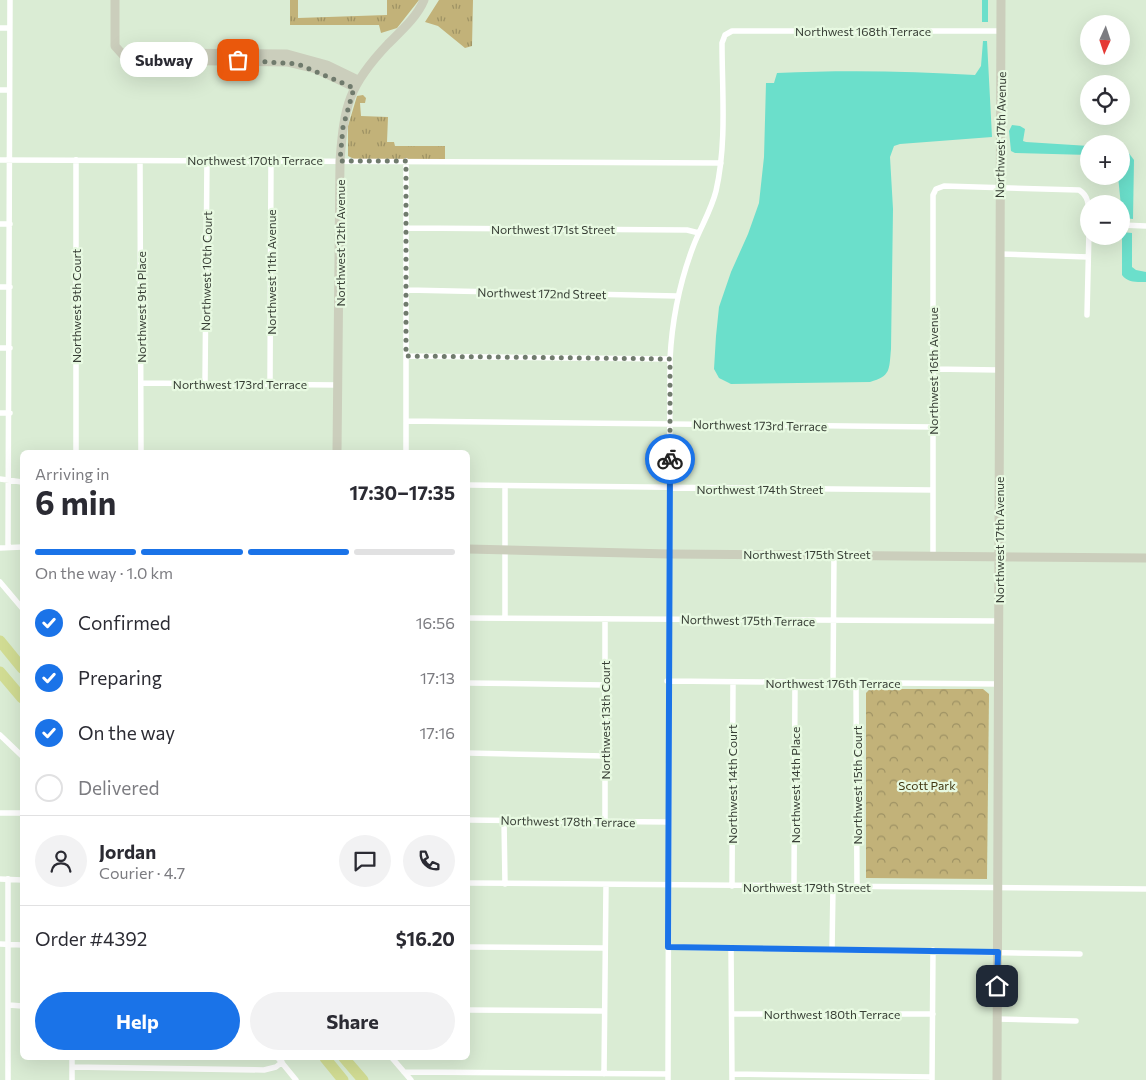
<!DOCTYPE html>
<html lang="en">
<head>
<meta charset="utf-8">
<style>
  body { margin:0; font-family:Commissioner,sans-serif; background:#f2f2f3; color:#2b2b33; height:100vh; display:flex; flex-direction:column; font-size:19px; white-space:nowrap }
  * { box-sizing:border-box; margin:0 }
  p { font-size:16px; color:#7c7c81 }
  .icon { flex:none; width:28px; height:28px; fill:none; stroke:currentColor; stroke-width:2; stroke-linecap:round; stroke-linejoin:round }
  .map { position:relative; flex:1; overflow:hidden }
  .side { position:absolute; left:20px; top:450px; width:450px; height:610px; display:flex; flex-direction:column; background:#fff; border-radius:8px; box-shadow:0 5px 20px #0002 }
  .side>* { flex:none }
  .needle { width:32px; rotate:183deg }
  .controls { position:absolute; left:1080px; top:15px; display:grid; gap:10px }
  .controls a { display:grid; place-items:center; width:50px; height:50px; border-radius:50%; background:#fff; box-shadow:0 5px 20px #0002; font-size:25px }
  .pin { position:absolute; display:grid; place-items:center; width:42px; height:42px; color:#fff; margin:-21px; border-radius:10px; box-shadow:0 2px 8px #0006 }
  .courier { position:absolute; display:grid; place-items:center; width:50px; height:50px; margin:-25px; border:4px solid #1a73e8; border-radius:50%; background:#fff; color:#222; box-shadow:0 1px 6px #0007 }
  .bubble { position:absolute; height:35px; border-radius:18px; background:#fff; box-shadow:0 5px 20px #0002; font-size:16px; font-weight:700; line-height:35px; text-align:center }
  .headline em { font-style:normal; font-weight:700 }
  .headline div { display:flex; flex-direction:column-reverse }
  .headline { display:flex; align-items:center; justify-content:space-between; height:85px; padding:0 15px }
  h1 { font-size:32px; font-weight:700; line-height:38px }
  .bar { display:grid; grid-template-columns:repeat(4,1fr); gap:8px 5px; align-content:center; height:60px; padding:0 15px }
  .bar i { height:6px; border-radius:4px; background:#e1e1e2 }
  .bar .selected { background:#1a73e8 }
  .bar p { grid-column:span 4 }
  .line { display:flex; align-items:center; gap:12px; padding:0 15px; border-top:1px solid #e1e1e2 }
  .line div { flex:1 }
  .round { display:grid; place-items:center; flex:none; width:52px; height:52px; border-radius:26px; background:#f2f2f3 }
  ol { padding:0 15px; list-style:none }
  li { display:flex; align-items:center; gap:15px; height:55px }
  li p { margin-inline-start:auto }
  li .icon { padding:5px; border-radius:50%; background:#1a73e8; color:#fff; stroke-width:4 }
  li:last-child { color:#7c7c81 }
  li i { width:28px; height:28px; border:2px solid #e1e1e2; border-radius:50% }
  .primary-button { display:flex; gap:10px; margin-top:auto; padding:10px 15px }
  .primary-button a { flex:1; height:58px; border-radius:30px; background:#1a73e8; color:#fff; font-size:20px; font-weight:700; line-height:58px; text-align:center }
  .primary-button a+a { background:#f2f2f3; color:#2b2b33 }
  .map>svg:first-child { display:block }
  .grass { fill:url(#grass-tufts) }
  .park { fill:url(#park-crowns) }
  .water { fill:#6bdfcb }
  .lines { fill:none; stroke-linecap:round; stroke-linejoin:round }
  .street { stroke:#fff; stroke-width:5.5 }
  .secondary { stroke:#cbcebc; stroke-width:9 }
  .highway { stroke:#d1dc93; stroke-width:11 }
  .done { stroke:#707b6d; stroke-width:5; stroke-dasharray:0 9 }
  .route { stroke:#1a73e8; stroke-width:6 }
  .labels { text-anchor:middle; dominant-baseline:central; stroke-width:4.5; stroke-linejoin:round; paint-order:stroke }
  .street-label { font-size:12px; fill:#373e35; stroke:#e7f9e1 }
  .park-label { font-size:12px; fill:#3f350f; stroke:#e7f9e1 }
</style>
</head>
<body>
<div class="map">
<svg width="1146" height="1080" viewBox="0 0 1146 1080">
  <defs>
    <pattern id="grass-tufts" width="24" height="20" patternUnits="userSpaceOnUse" patternTransform="scale(1.25)"><rect width="24" height="20" fill="#c2b279"/><path d="M3 7l-1-3M5 7V3M7 7l1-3M15 17l-1-3M17 17v-4M19 17l1-3" fill="none" stroke="#9e9264"/></pattern>
    <pattern id="park-crowns" width="20" height="18" patternUnits="userSpaceOnUse" patternTransform="scale(1.25)"><rect width="20" height="18" fill="#c2b279"/><path d="M2 6a3 3 0 1 1 6 0M12 15a3 3 0 1 1 6 0" fill="none" stroke="#9e9264"/></pattern>
  </defs>
  <rect width="100%" height="100%" fill="#daecd4"/>
  <path class="grass" d="M 290,0 L 298,0 L 298,18 L 387,15 L 387,0 L 419,0 L 397,28 L 381,33 L 379,25 L 290,25 Z
    M 439,0 L 473,0 L 472,46 L 465,48 L 438,26 L 425,22 Z
    M 363,95 L 366,98 L 365,103 L 360,103 L 361,116 L 388,117 L 387,142 L 394,142 L 395,146 L 445,146 L 445,159 L 354,159 L 348,156 L 348,126 L 357,96 Z"/>
  <path class="park" d="M 870,689 L 983,689 L 989,694 L 987,879 L 866,878 L 866,693 Z"/>
  <path class="water" d="M 982,0 L 988,0 L 988,22 L 982,22 Z
    M 983,41 L 987,41 L 992,137 L 900,144 L 894,146 L 890,157 L 893,209 L 891,349 C 889,370 891,376 870,382 L 731,384 L 719,378 L 714,369 L 716,336 L 719,307 L 731,272 L 748,234 L 759,203 L 764,157 L 766,83 L 774,83 L 777,73 C 843,70 909,71 975,75 L 981,66 Z
    M 1012,125 L 1020,126 L 1025,129 L 1023,141 L 1026,142 L 1089,146 L 1089,155 L 1015,153 L 1011,151 L 1009,131 Z
    M 1121,149 L 1128,152 L 1134,160 L 1133,219 L 1124,218 L 1122,216 L 1118,176 L 1121,176 Z
    M 1122,232 L 1132,233 L 1132,267 L 1136,270 L 1146,272 L 1146,282 C 1137,282 1128,283 1122,275 Z"/>
  <g class="lines">
    <path class="street" d="M 0,28 L 9,28
      M 0,90 L 9,90
      M 0,160 L 721,163
      M 140,161 L 141,452
      M 406,161 L 406,452
      M 0,224 L 10,224
      M 1121,225 L 1146,226
      M 406,228 L 687,230 L 699,233
      M 1000,254 L 1088,257
      M 0,287 L 10,287
      M 407,290 L 677,296
      M 1087,315 L 1089,230
      M 0,348 L 10,348
      M 406,356 L 670,359
      M 932,369 L 999,370
      M 141,383 L 339,385
      M 205,383 L 207,160
      M 270,383 L 271,160
      M 0,413 L 10,413
      M 406,421 L 933,427
      M 76,452 L 76,160
      M 0,479 L 22,482
      M 468,485 L 933,490
      M 8,547 L 10,0
      M 0,548 L 22,547
      M 933,555 L 933,195 L 936,189 L 944,186 L 1079,190 C 1091,197 1088,210 1089,222
      M 0,582 L 22,608
      M 468,618 L 999,621
      M 505,618 L 505,486
      M 605,619 L 605,821
      M 667,681 L 998,684
      M 468,683 L 605,685
      M 833,683 L 834,554
      M 856,683 L 857,887
      M 0,735 L 22,756
      M 468,753 L 605,756
      M 0,813 L 22,813
      M 468,820 L 668,822
      M 504,820 L 505,884
      M 0,879 L 22,880
      M 8,879 L 8,1080
      M 468,883 L 1146,889
      M 732,886 L 733,682
      M 794,887 L 795,682
      M 0,944 L 22,945
      M 468,947 L 605,948
      M 668,947 L 1080,954
      M 731,948 L 732,1080
      M 832,950 L 833,887
      M 9,1005 L 22,1006
      M 468,1010 L 604,1011
      M 732,1014 L 933,1014
      M 997,1019 L 1076,1021
      M 278,1058 L 296,1080
      M 392,1058 L 411,1080
      M 72,1067 L 264,1070 L 276,1067 L 282,1062
      M 404,1072 L 668,1074
      M 604,1074 L 606,885
      M 732,1074 L 932,1077
      M 72,1080 L 72,1058
      M 668,1080 L 670,359 C 672,320 679,284 693,247 C 700,228 711,211 716,191 C 727,143 722,91 722,43 L 725,35 L 732,31 L 1001,31
      M 932,1080 L 933,950"/>
    <path class="secondary" d="M 115,0 L 115,46 L 124,56 L 153,60 L 287,62 L 316,69 L 354,87
      M 138,55 L 154,53 L 287,54 L 327,65 L 358,80
      M 337,452 L 340,161 C 344,105 349,85 388,44 C 401,31 417,17 424,0
      M 468,549 L 669,554 L 1146,558
      M 997,1080 L 1001,0"/>
    <path class="highway" d="M 0,641 L 22,668
      M 0,672 L 22,698
      M 325,1058 L 343,1080
      M 344,1058 L 363,1080"/>
  </g>
  <g class="lines">
    <path class="done" d="M 238,60 L 298,64 L 354,88 L 343,127 L 340,161 L 406,161 L 406,356 L 670,359 L 670,459"/>
    <path class="route" d="M 670,459 L 668,947 L 998,952 L 997,986"/>
  </g>
  <g class="labels">
    <g class="street-label">
      <text x="863" y="31">Northwest 168th Terrace</text>
      <text transform="translate(1000 135) rotate(-89)">Northwest 17th Avenue</text>
      <text x="255" y="160">Northwest 170th Terrace</text>
      <text x="553" y="229">Northwest 171st Street</text>
      <text transform="translate(340 243) rotate(-90)">Northwest 12th Avenue</text>
      <text transform="translate(206 271) rotate(-89)">Northwest 10th Court</text>
      <text transform="translate(271 272) rotate(-90)">Northwest 11th Avenue</text>
      <text transform="translate(542 293) rotate(1)">Northwest 172nd Street</text>
      <text transform="translate(76 306) rotate(-90)">Northwest 9th Court</text>
      <text transform="translate(141 307) rotate(-90)">Northwest 9th Place</text>
      <text transform="translate(933 371) rotate(-90)">Northwest 16th Avenue</text>
      <text x="240" y="384">Northwest 173rd Terrace</text>
      <text transform="translate(760 425) rotate(1)">Northwest 173rd Terrace</text>
      <text x="760" y="489">Northwest 174th Street</text>
      <text transform="translate(999 540) rotate(-90)">Northwest 17th Avenue</text>
      <text x="807" y="554">Northwest 175th Street</text>
      <text transform="translate(748 620) rotate(1)">Northwest 175th Terrace</text>
      <text x="833" y="683">Northwest 176th Terrace</text>
      <text transform="translate(605 720) rotate(-90)">Northwest 13th Court</text>
      <text transform="translate(732 784) rotate(-90)">Northwest 14th Court</text>
      <text transform="translate(795 785) rotate(-90)">Northwest 14th Place</text>
      <text transform="translate(857 785) rotate(-90)">Northwest 15th Court</text>
      <text transform="translate(568 821) rotate(1)">Northwest 178th Terrace</text>
      <text x="807" y="887">Northwest 179th Street</text>
      <text x="832" y="1014">Northwest 180th Terrace</text>
    </g>
    <g class="park-label">
      <text x="927" y="785">Scott Park</text>
    </g>
  </g>
</svg>
<div class="controls">
<a><svg class="needle" viewBox="-14 -14 28 28"><path d="M0-13l5 13h-10z" fill="#e53935"/><path d="M0 13l5-13h-10z" fill="#7c7c81"/></svg></a>
<a><svg class="icon" aria-label="locate" viewBox="0 0 24 24"><circle cx="12" cy="12" r="6"/><path d="M12 2v4M12 18v4M2 12h4M18 12h4"/></svg></a>
<a>+</a>
<a>−</a>
</div>
<div class="pin" style="left:238px;top:60px;background:#ea580c"><svg class="icon" aria-label="bag" viewBox="0 0 24 24"><path d="M5 8h14l-1 12H6zM9 8a3 3 0 0 1 6 0"/></svg></div>
<div class="pin" style="left:997px;top:986px;background:#1f2937"><svg class="icon" aria-label="home" viewBox="0 0 24 24"><path d="M3 11l9-7 9 7M6 9v11h12V9"/></svg></div>
<div class="courier" style="left:670px;top:459px"><svg class="icon" aria-label="bike" viewBox="0 0 24 24"><circle cx="6" cy="16" r="4"/><circle cx="18" cy="16" r="4"/><path d="M6 16l4-8h5l3 8M10 8l3 8H6M13 5h3"/></svg></div>
<div class="bubble" style="left:120px;top:42px;width:88px">Subway</div>
<section class="side">
<div class="headline"><div><h1>6 min</h1><p>Arriving in</p></div><em>17:30–17:35</em></div>
<div class="bar"><i class="selected"></i><i class="selected"></i><i class="selected"></i><i></i><p>On the way · 1.0 km</p></div>
<ol>
<li><svg class="icon" aria-label="check" viewBox="0 0 24 24"><path d="M5 12l5 5 9-10"/></svg>Confirmed<p>16:56</p></li>
<li><svg class="icon" aria-label="check" viewBox="0 0 24 24"><path d="M5 12l5 5 9-10"/></svg>Preparing<p>17:13</p></li>
<li><svg class="icon" aria-label="check" viewBox="0 0 24 24"><path d="M5 12l5 5 9-10"/></svg>On the way<p>17:16</p></li>
<li><i></i>Delivered</li>
</ol>
<div class="line" style="height:90px"><a class="round"><svg class="icon" aria-label="person" viewBox="0 0 24 24"><circle cx="12" cy="8" r="4"/><path d="M4 21q1-7 8-7t8 7"/></svg></a><div><b>Jordan</b><p>Courier · 4.7</p></div><a class="round"><svg class="icon" aria-label="chat" viewBox="0 0 24 24"><path d="M4 5h16v11H9l-5 4z"/></svg></a><a class="round"><svg class="icon" aria-label="phone" viewBox="0 0 24 24"><path d="M5 4h4l2 5-3 2q2 4 5 5l2-3 5 2v4C11 20 4 13 5 4z"/></svg></a></div>
<div class="line" style="height:65px"><div>Order #4392</div><b>$16.20</b></div>
<div class="primary-button"><a>Help</a><a>Share</a></div>
</section>
</div>
</body>
</html>
